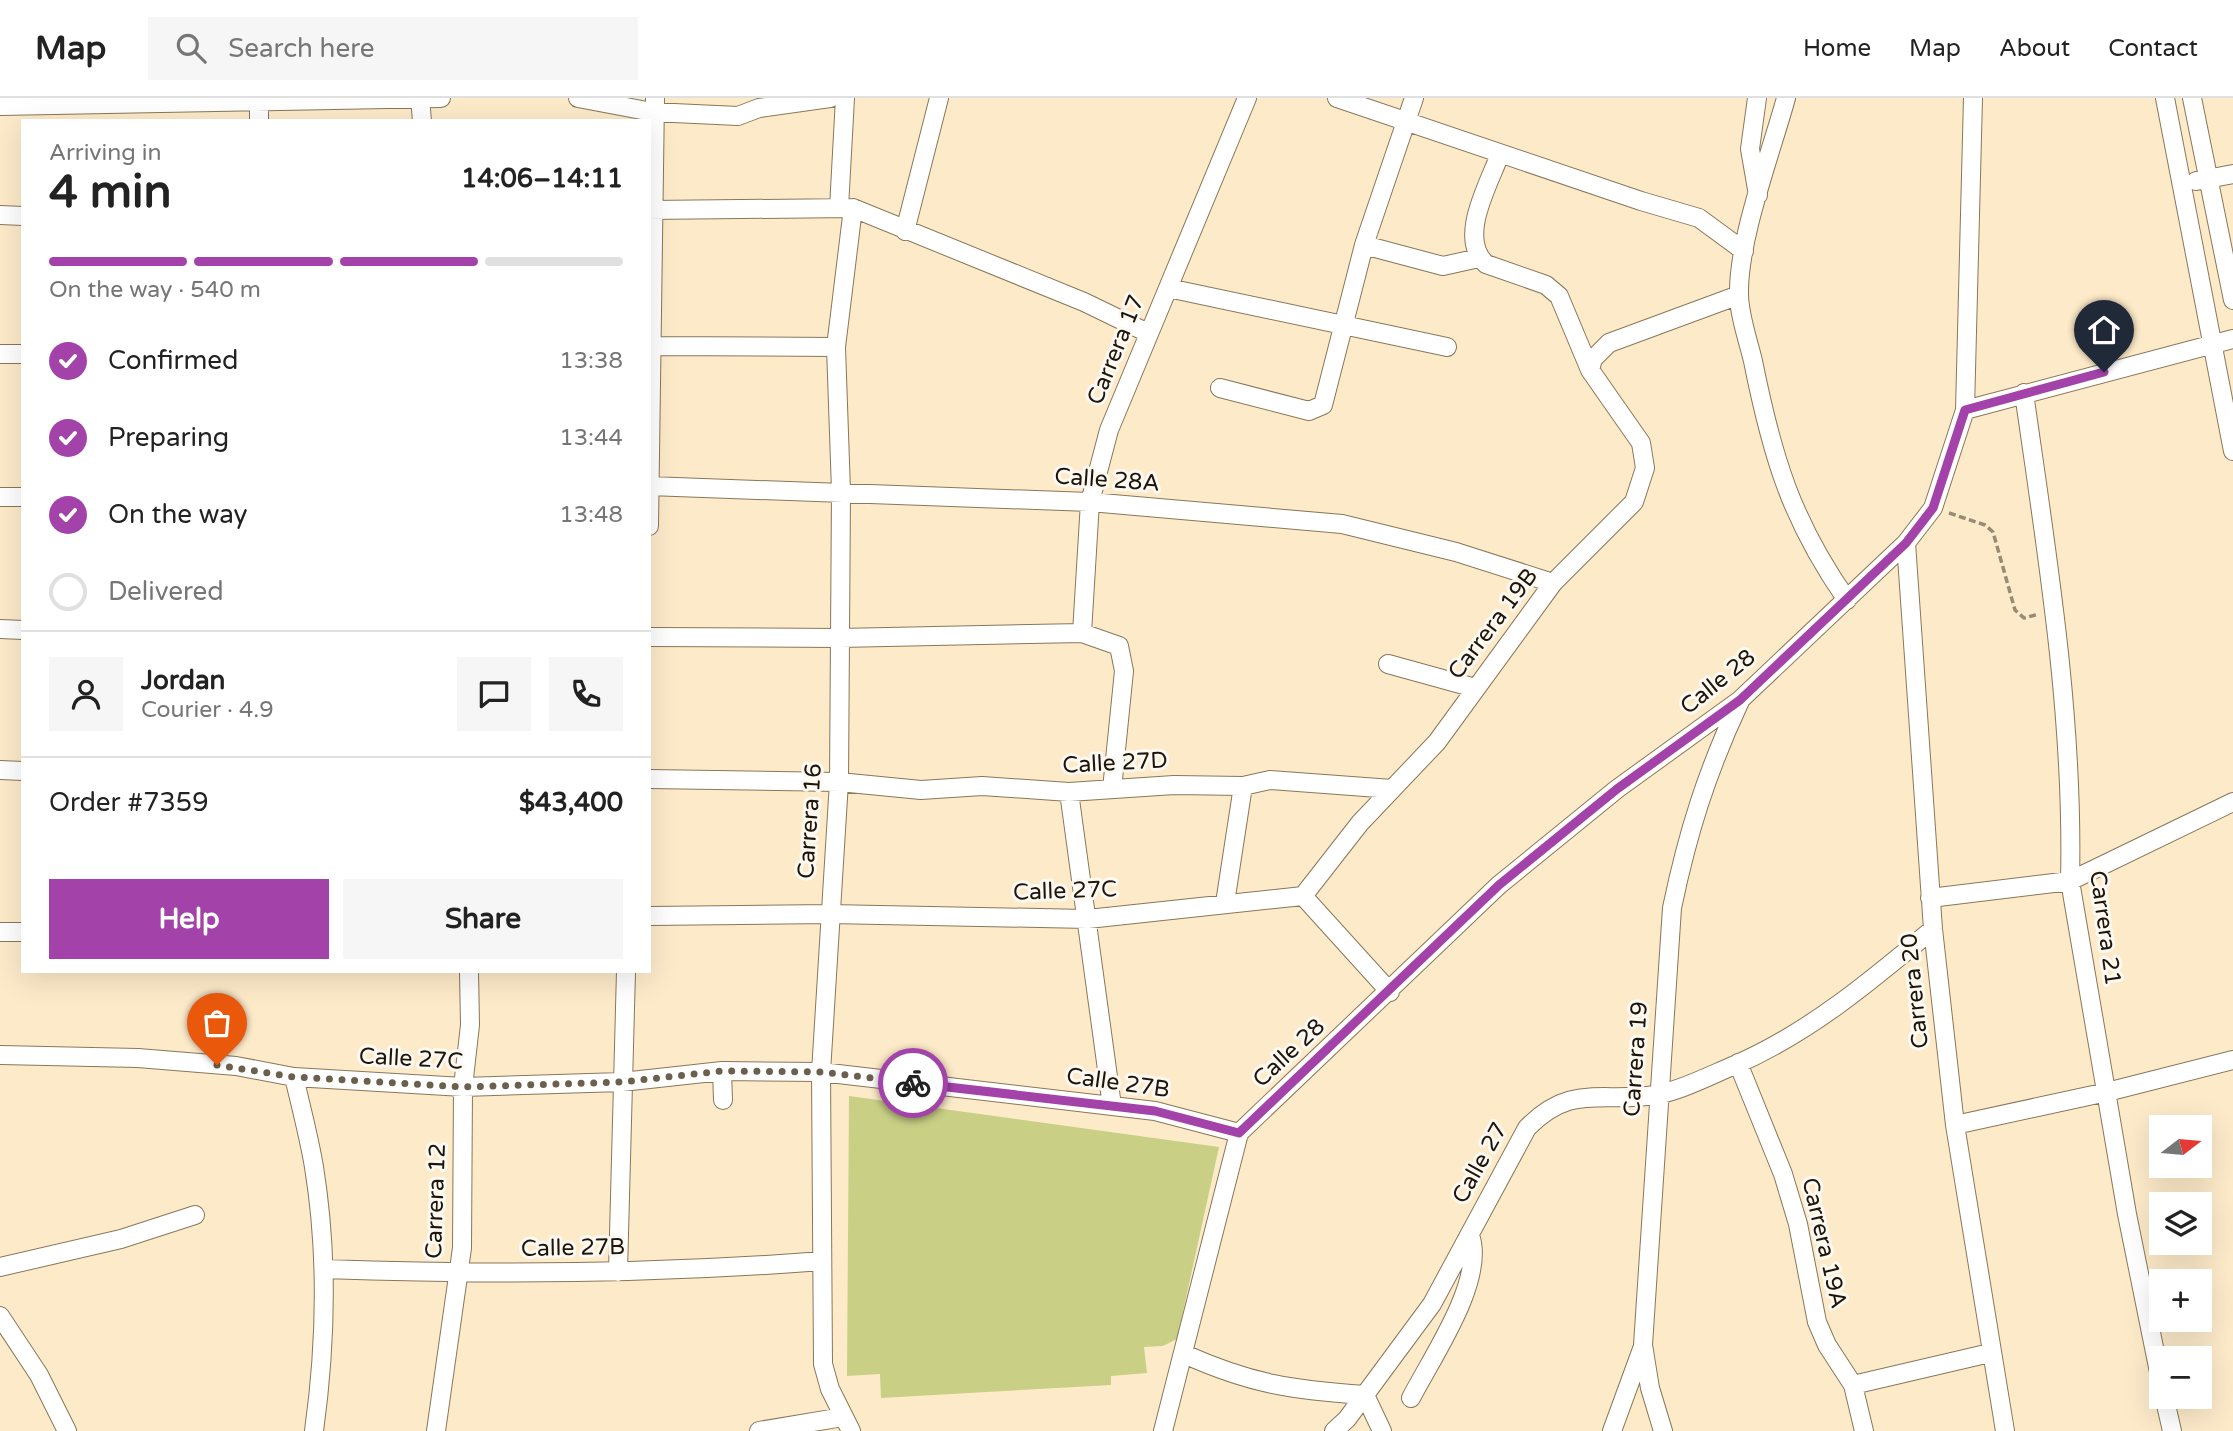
<!DOCTYPE html>
<html lang="en">
<head>
<meta charset="utf-8">
<style>
  body { margin:0; font-family:"Varela Round",sans-serif; background:#f6f6f6; color:#222; height:100vh; display:flex; flex-direction:column; font-size:26px; white-space:nowrap }
  * { box-sizing:border-box; margin:0 }
  p { font-size:23px; color:#767676 }
  .icon { flex:none; width:38px; height:38px; fill:none; stroke:currentColor; stroke-width:2; stroke-linecap:round; stroke-linejoin:round }
  .map { position:relative; flex:1; overflow:hidden }
  .drawer { position:absolute; left:21px; top:21px; width:630px; height:854px; display:flex; flex-direction:column; background:#fff; border-radius:0px; box-shadow:0 7px 28px #0002 }
  .drawer>* { flex:none }
  .needle { width:46px; rotate:74deg }
  .controls { position:absolute; left:2149px; top:1017px; display:grid; gap:14px }
  .controls a { display:grid; place-items:center; width:63px; height:63px; border-radius:0px; background:#fff; box-shadow:0 7px 28px #0002; font-size:35px }
  .pin { position:absolute; display:grid; place-items:center; width:60px; height:60px; color:#fff; margin:-72px -30px; border-radius:50% 50% 50% 0; rotate:-45deg; box-shadow:0 0 7px #0007 }
  .pin .icon { rotate:45deg }
  .courier { position:absolute; display:grid; place-items:center; width:70px; height:70px; margin:-35px; border:5px solid #a343aa; border-radius:50%; background:#fff; color:#222; box-shadow:0 2px 9px #0007 }
  .overview em { font-style:normal; font-weight:700 }
  .overview div { display:flex; flex-direction:column-reverse }
  .overview { display:flex; align-items:center; justify-content:space-between; height:119px; padding:0 28px }
  h1 { font-size:46px; font-weight:700; line-height:52px }
  .bar { display:grid; grid-template-columns:repeat(4,1fr); gap:10px 7px; align-content:center; height:84px; padding:0 28px }
  .bar i { height:9px; border-radius:5px; background:#e0e0e0 }
  .bar .on { background:#a343aa }
  .bar p { grid-column:span 4 }
  .line { display:flex; align-items:center; gap:18px; padding:0 28px; border-top:2px solid #e0e0e0 }
  .line div { flex:1 }
  .round { display:grid; place-items:center; flex:none; width:74px; height:74px; border-radius:0px; background:#f6f6f6 }
  ol { padding:0 28px; list-style:none }
  li { display:flex; align-items:center; gap:21px; height:77px }
  li p { margin-inline-start:auto }
  li .icon { padding:7px; border-radius:50%; background:#a343aa; color:#fff; stroke-width:4 }
  li:last-child { color:#767676 }
  li i { width:38px; height:38px; border:4px solid #e0e0e0; border-radius:50% }
  .button { display:flex; gap:14px; margin-top:auto; padding:14px 28px }
  .button a { flex:1; height:80px; border-radius:0px; background:#a343aa; color:#fff; font-size:28px; font-weight:700; line-height:80px; text-align:center }
  .button a+a { background:#f6f6f6; color:#222 }
  header { display:flex; align-items:center; gap:42px; box-sizing:border-box; height:98px; padding:0 35px; background:#fff; border-bottom:2px solid #e0e0e0 }
  header strong { font-size:33px }
  nav { display:flex; gap:38px; margin-inline-start:auto; font-size:24px }
  .search { width:490px; height:63px; background:#f6f6f6; display:flex; align-items:center; gap:18px; box-sizing:border-box; padding:0 24px; border-radius:0px; color:#767676; font-size:26px }
  .map>svg:first-child { display:block }
  .green { fill:#c9d085 }
  .lines { fill:none; stroke-linecap:round; stroke-linejoin:round }
  .minor-casing { stroke:#887759; stroke-width:20 }
  .path { stroke:#988b74; stroke-width:3.5; stroke-dasharray:7 3.5; stroke-linecap:butt }
  .minor { stroke:#fff; stroke-width:18 }
  .done { stroke:#6b604d; stroke-width:7; stroke-dasharray:0 12.6 }
  .route { stroke:#a343aa; stroke-width:9 }
  .labels { text-anchor:middle; dominant-baseline:central; stroke-width:6; stroke-linejoin:round; paint-order:stroke }
  .street-label { font-size:23px; fill:#1c150a; stroke:#fdf9f2 }
</style>
</head>
<body>
<header>
<strong>Map</strong>
<div class="search"><svg class="icon" aria-label="search" viewBox="0 0 24 24"><circle cx="10" cy="10" r="6"/><path d="M15 15l6 6"/></svg>Search here</div>
<nav><a>Home</a><a>Map</a><a>About</a><a>Contact</a></nav>
</header>
<div class="map">
<svg width="2233" height="1333" viewBox="0 0 2233 1333">
  <rect width="100%" height="100%" fill="#fdeac9"/>
  <path class="green" d="M 849,998 L 1219,1049 L 1177,1241 L 1163,1248 L 1144,1249 L 1147,1275 L 1111,1278 L 1111,1287 L 881,1300 L 880,1276 L 847,1278 Z"/>
  <g class="lines">
    <defs>
      <path id="minor" d="M 259,0 L 259,23
        M 420,0 L 422,23
        M 578,0 L 652,14 L 738,18 L 759,10 L 830,0
        M 1337,0 L 1641,103 L 1699,120 L 1744,153
        M 1757,0 L 1750,51 L 1758,97
        M 1786,0 C 1771,55 1738,141 1739,196 C 1739,217 1748,242 1753,263 C 1772,358 1791,422 1847,502
        M 2165,0 L 2233,353
        M 2192,0 L 2233,202
        M 0,8 L 441,0
        M 2196,83 L 2233,76
        M 839,110 L 845,0
        M 649,112 L 853,110 L 1084,204 L 1148,235
        M 0,117 L 23,118
        M 905,133 L 939,0
        M 1364,147 L 1443,168 L 1479,160
        M 1168,190 L 1447,249
        M 649,248 L 836,249
        M 0,256 L 23,256
        M 1590,272 L 1593,261 L 1609,245 L 1739,197
        M 1220,290 L 1309,313 L 1323,307 L 1364,147 L 1414,0
        M 2024,295 C 2047,457 2074,619 2070,783 L 2127,1116 L 2161,1284
        M 1965,312 L 2233,241
        M 649,388 L 1090,404 L 1342,426 L 1456,454 L 1553,485
        M 0,399 L 23,399
        M 649,428 L 655,0
        M 1906,445 L 1933,831 L 1955,1027 L 2005,1333
        M 0,531 L 23,532
        M 1082,535 L 1090,404 L 1109,332 L 1247,0
        M 649,539 L 839,540 L 1082,535 L 1119,548 L 1124,573 L 1112,691
        M 1388,566 L 1475,590
        M 0,672 L 23,673
        M 649,681 L 839,684 L 921,692 L 982,688 L 1069,694 L 1174,687 L 1243,688 L 1270,682 L 1392,691
        M 1069,694 L 1112,1008
        M 1303,798 L 1360,725 L 1437,644 L 1553,485 L 1634,404 L 1645,370 L 1641,345 L 1590,272 L 1559,198 L 1546,187 L 1486,166 C 1457,140 1489,86 1500,56
        M 1303,798 L 1390,894
        M 1930,800 L 2070,783 L 2233,704
        M 1225,805 L 1243,688
        M 649,818 L 829,816 L 1088,821 L 1303,798
        M 0,834 L 23,834
        M 0,957 L 138,960 L 236,968 L 294,979 L 463,989 L 622,984 L 722,973 L 821,974 L 1155,1013 L 1239,1035
        M 1738,965 L 1783,1076 L 1798,1126 L 1817,1224 L 1827,1247 L 1853,1287 L 1864,1333
        M 722,973 L 723,1002
        M 294,979 C 301,1009 309,1039 314,1069 C 328,1156 326,1246 314,1333
        M 1955,1027 L 2107,994 L 2233,962
        M 1239,1035 L 1499,787 L 1617,691 L 1740,602 L 1906,445 L 1933,410 L 1965,312 L 1973,0
        M 0,1169 L 121,1141 L 195,1117
        M 324,1171 C 490,1177 656,1176 822,1163
        M 618,1174 L 626,873
        M 0,1218 L 39,1277 L 67,1333
        M 1184,1256 C 1251,1286 1292,1292 1365,1297 L 1382,1333
        M 1853,1287 L 1990,1255
        M 2164,1298 L 2172,1333
        M 1411,1300 C 1432,1259 1486,1182 1470,1137
        M 436,1333 L 462,1150 L 463,989 L 470,927 L 469,873
        M 759,1333 L 843,1319
        M 851,1333 L 830,1291 L 823,1266 L 821,974 L 839,684 L 841,393 L 836,249 L 853,110
        M 1163,1333 L 1239,1035
        M 1334,1333 L 1347,1321 L 1432,1206 L 1527,1030 C 1571,985 1601,1005 1655,997 C 1678,994 1713,976 1735,967 C 1809,935 1872,882 1933,831
        M 1612,1333 L 1642,1251
        M 1663,1333 L 1650,1290 L 1643,1247 L 1672,810 C 1688,733 1707,674 1740,603"/>
    </defs>
    <use href="#minor" class="minor-casing"/>
    <path class="path" d="M 1949,415 L 1985,427 L 1993,434 L 2015,512 L 2024,520 L 2039,516"/>
    <use href="#minor" class="minor"/>
  </g>
  <g class="lines">
    <path class="done" d="M 217,967 L 294,979 L 463,989 L 622,984 L 722,973 L 821,974 L 913,985"/>
    <path class="route" d="M 913,985 L 1155,1013 L 1239,1035 L 1499,787 L 1617,691 L 1740,602 L 1906,445 L 1933,410 L 1965,312 L 2104,274"/>
  </g>
  <g class="labels">
    <g class="street-label">
      <text transform="translate(1116 252) rotate(-68)">Carrera 17</text>
      <text transform="translate(1107 382) rotate(4)">Calle 28A</text>
      <text transform="translate(1493 526) rotate(-53)">Carrera 19B</text>
      <text transform="translate(1718 584) rotate(-39)">Calle 28</text>
      <text transform="translate(1115 665) rotate(-3)">Calle 27D</text>
      <text transform="translate(810 723) rotate(-86)">Carrera 16</text>
      <text transform="translate(1065 793) rotate(-2)">Calle 27C</text>
      <text transform="translate(2105 830) rotate(82)">Carrera 21</text>
      <text transform="translate(1915 893) rotate(-96)">Carrera 20</text>
      <text transform="translate(1289 955) rotate(-43)">Calle 28</text>
      <text transform="translate(411 961) rotate(3)">Calle 27C</text>
      <text transform="translate(1636 961) rotate(-86)">Carrera 19</text>
      <text transform="translate(1118 985) rotate(8)">Calle 27B</text>
      <text transform="translate(1480 1065) rotate(-61)">Calle 27</text>
      <text transform="translate(436 1103) rotate(-88)">Carrera 12</text>
      <text transform="translate(1824 1145) rotate(77)">Carrera 19A</text>
      <text transform="translate(573 1150) rotate(-1)">Calle 27B</text>
    </g>
  </g>
</svg>
<div class="controls">
<a><svg class="needle" viewBox="-14 -14 28 28"><path d="M0-13l5 13h-10z" fill="#e53935"/><path d="M0 13l5-13h-10z" fill="#767676"/></svg></a>
<a><svg class="icon" aria-label="layers" viewBox="0 0 24 24"><path d="M12 4l9 5-9 5-9-5zM3 14l9 5 9-5"/></svg></a>
<a>+</a>
<a>−</a>
</div>
<div class="pin" style="left:217px;top:967px;background:#ea580c"><svg class="icon" aria-label="bag" viewBox="0 0 24 24"><path d="M5 8h14l-1 12H6zM9 8a3 3 0 0 1 6 0"/></svg></div>
<div class="pin" style="left:2104px;top:274px;background:#1f2937"><svg class="icon" aria-label="home" viewBox="0 0 24 24"><path d="M3 11l9-7 9 7M6 9v11h12V9"/></svg></div>
<div class="courier" style="left:913px;top:985px"><svg class="icon" aria-label="bike" viewBox="0 0 24 24"><circle cx="6" cy="16" r="4"/><circle cx="18" cy="16" r="4"/><path d="M6 16l4-8h5l3 8M10 8l3 8H6M13 5h3"/></svg></div>
<section class="drawer">
<div class="overview"><div><h1>4 min</h1><p>Arriving in</p></div><em>14:06–14:11</em></div>
<div class="bar"><i class="on"></i><i class="on"></i><i class="on"></i><i></i><p>On the way · 540 m</p></div>
<ol>
<li><svg class="icon" aria-label="check" viewBox="0 0 24 24"><path d="M5 12l5 5 9-10"/></svg>Confirmed<p>13:38</p></li>
<li><svg class="icon" aria-label="check" viewBox="0 0 24 24"><path d="M5 12l5 5 9-10"/></svg>Preparing<p>13:44</p></li>
<li><svg class="icon" aria-label="check" viewBox="0 0 24 24"><path d="M5 12l5 5 9-10"/></svg>On the way<p>13:48</p></li>
<li><i></i>Delivered</li>
</ol>
<div class="line" style="height:126px"><a class="round"><svg class="icon" aria-label="person" viewBox="0 0 24 24"><circle cx="12" cy="8" r="4"/><path d="M4 21q1-7 8-7t8 7"/></svg></a><div><b>Jordan</b><p>Courier · 4.9</p></div><a class="round"><svg class="icon" aria-label="chat" viewBox="0 0 24 24"><path d="M4 5h16v11H9l-5 4z"/></svg></a><a class="round"><svg class="icon" aria-label="phone" viewBox="0 0 24 24"><path d="M5 4h4l2 5-3 2q2 4 5 5l2-3 5 2v4C11 20 4 13 5 4z"/></svg></a></div>
<div class="line" style="height:91px"><div>Order #7359</div><b>$43,400</b></div>
<div class="button"><a>Help</a><a>Share</a></div>
</section>
</div>
</body>
</html>
